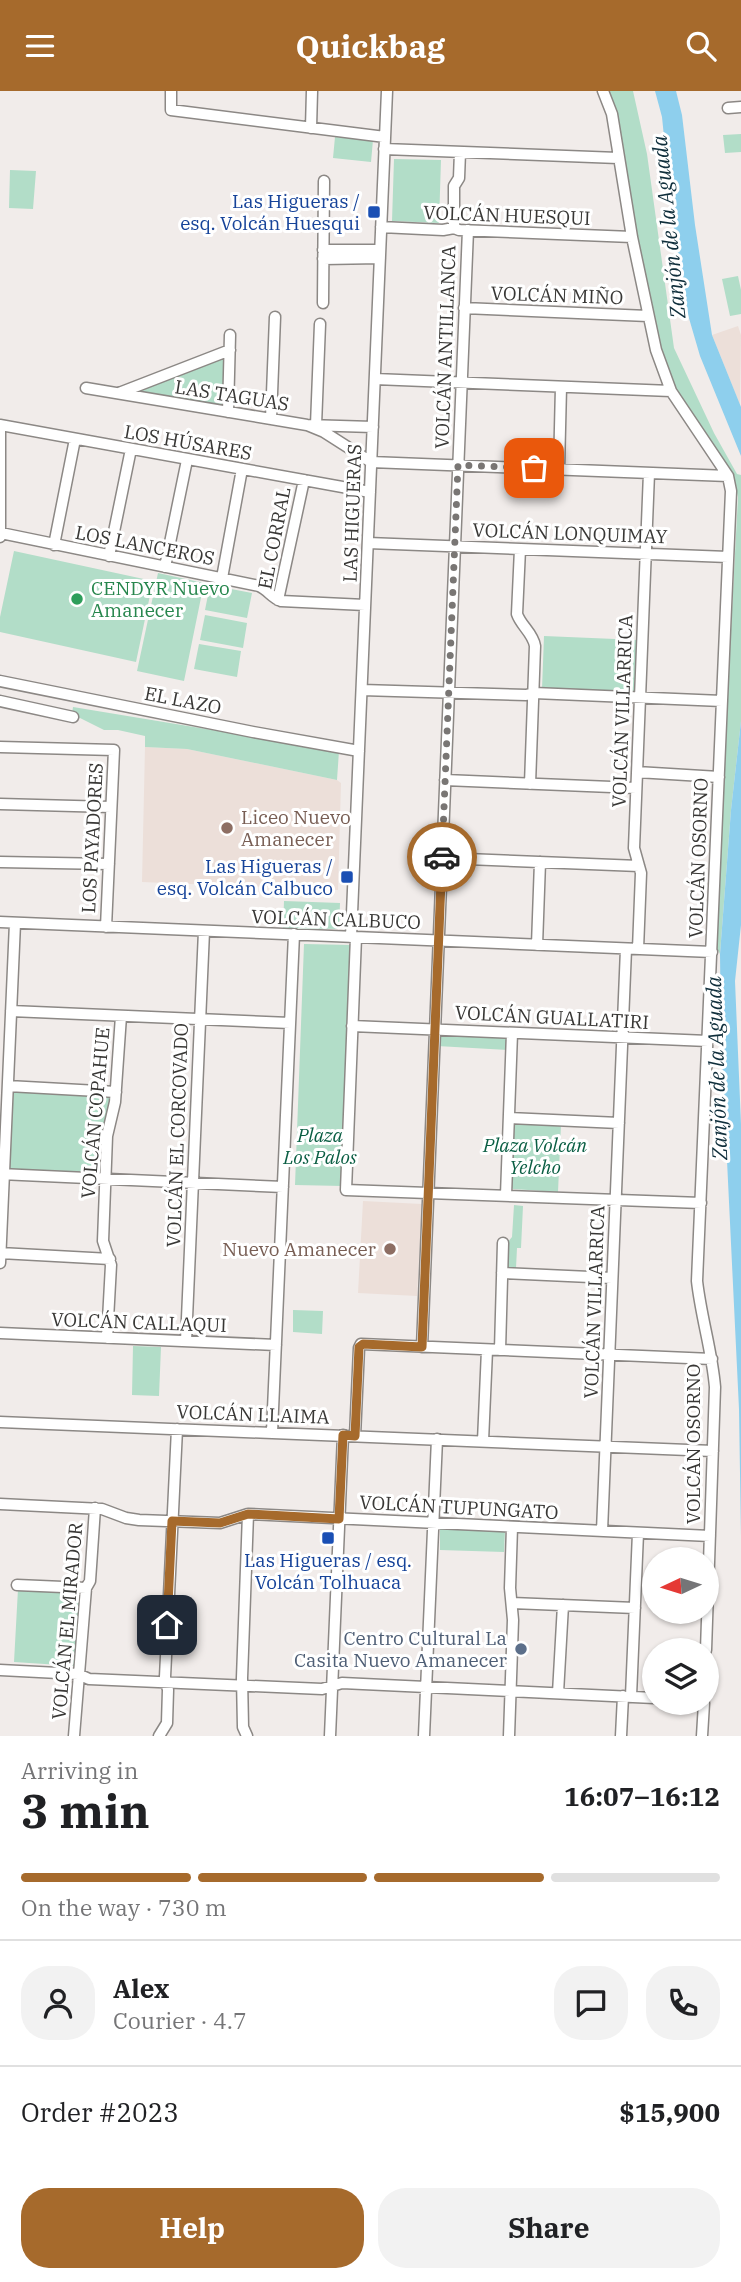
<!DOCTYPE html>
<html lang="en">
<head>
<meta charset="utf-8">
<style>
  body { margin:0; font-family:"IBM Plex Serif",serif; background:#f2f2f2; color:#202124; height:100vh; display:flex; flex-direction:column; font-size:26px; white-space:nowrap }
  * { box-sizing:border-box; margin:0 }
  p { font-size:23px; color:#757577 }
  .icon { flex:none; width:38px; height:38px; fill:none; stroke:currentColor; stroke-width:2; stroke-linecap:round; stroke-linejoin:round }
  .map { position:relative; height:1645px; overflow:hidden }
  .sheet { display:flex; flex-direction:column; background:#fff; flex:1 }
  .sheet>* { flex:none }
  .needle { width:46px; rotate:266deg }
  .controls { position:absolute; left:642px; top:1456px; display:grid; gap:14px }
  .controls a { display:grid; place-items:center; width:77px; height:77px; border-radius:50%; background:#fff; box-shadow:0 2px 5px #0004; font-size:35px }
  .pin { position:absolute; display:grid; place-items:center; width:60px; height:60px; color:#fff; margin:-30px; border-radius:14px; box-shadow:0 4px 10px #0006 }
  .courier { position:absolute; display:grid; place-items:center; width:70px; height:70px; margin:-35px; border:5px solid #a66a2c; border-radius:50%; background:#fff; color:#222; box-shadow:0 2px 9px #0007 }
  .overview em { font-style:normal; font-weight:700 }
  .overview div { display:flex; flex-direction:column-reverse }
  .overview { display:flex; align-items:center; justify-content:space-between; height:119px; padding:0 21px }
  h1 { font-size:46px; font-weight:700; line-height:52px }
  .bar { display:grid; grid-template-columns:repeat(4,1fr); gap:10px 7px; align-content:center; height:84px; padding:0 21px }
  .bar i { height:9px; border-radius:5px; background:#e0e0e0 }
  .bar .active { background:#a66a2c }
  .bar p { grid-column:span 4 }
  .line { display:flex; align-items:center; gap:18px; padding:0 21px; border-top:2px solid #e0e0e0 }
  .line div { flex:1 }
  .round { display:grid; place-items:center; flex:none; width:74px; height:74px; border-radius:28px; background:#f2f2f2 }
  .cta { display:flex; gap:14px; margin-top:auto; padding:14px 21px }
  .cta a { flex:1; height:80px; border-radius:28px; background:#a66a2c; color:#fff; font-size:28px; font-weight:700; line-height:80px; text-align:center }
  .cta a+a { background:#f2f2f2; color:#202124 }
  header { display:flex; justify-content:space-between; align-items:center; height:91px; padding:0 21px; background:#a66a2c; color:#fff; font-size:32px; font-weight:700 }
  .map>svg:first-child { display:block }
  .built { fill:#ecdfd9 }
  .green { fill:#b2ddc8 }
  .water { fill:#8ecfed }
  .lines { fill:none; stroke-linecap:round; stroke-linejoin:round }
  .minor-casing { stroke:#8c8885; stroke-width:13 }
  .minor { stroke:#fff; stroke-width:10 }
  .done { stroke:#797674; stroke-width:7; stroke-dasharray:0 12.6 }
  .route { stroke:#a66a2c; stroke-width:9 }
  .transit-dot { fill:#1a4fb4; stroke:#fff; stroke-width:2.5 }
  .leisure-dot { fill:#2e9e5b; stroke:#fff; stroke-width:2.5 }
  .education-dot { fill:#8d6e63; stroke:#fff; stroke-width:2.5 }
  .service-dot { fill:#5c6f8a; stroke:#fff; stroke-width:2.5 }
  .labels { text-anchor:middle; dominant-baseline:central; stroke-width:6; stroke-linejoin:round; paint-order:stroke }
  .transit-label { font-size:19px; fill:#164399; stroke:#fff; text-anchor:end }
  .street-label { font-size:19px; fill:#383735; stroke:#fff }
  .leisure-label { font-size:19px; fill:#27864d; stroke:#fff; text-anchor:start }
  .education-label { font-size:19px; fill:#785e54; stroke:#fff; text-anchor:start }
  .park-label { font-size:19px; font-style:italic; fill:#0a5e43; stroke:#fff }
  .service-label { font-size:19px; fill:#4e5e75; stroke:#fff; text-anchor:end }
  .water-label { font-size:21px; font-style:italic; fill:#0f2e3b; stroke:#fff }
</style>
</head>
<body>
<header><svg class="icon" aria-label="menu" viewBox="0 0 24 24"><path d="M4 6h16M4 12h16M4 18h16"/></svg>Quickbag<svg class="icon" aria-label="search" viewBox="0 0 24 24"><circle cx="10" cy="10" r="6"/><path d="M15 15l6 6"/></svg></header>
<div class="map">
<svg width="741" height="1645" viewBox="0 0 741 1645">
  <rect width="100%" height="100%" fill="#f1ecea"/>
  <path class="built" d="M 738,235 L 741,244 L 740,314 L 712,244 Z
    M 145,656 L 187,658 L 337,689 L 341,692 L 338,799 L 142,791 Z
    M 363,1110 L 422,1113 L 417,1205 L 358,1202 Z"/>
  <path class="green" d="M 605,0 L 633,0 L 647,63 L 674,257 L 714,342 L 737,383 L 741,384 L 741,630 L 731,719 L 720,863 L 718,859 L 714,859 L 738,406 L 733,385 L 714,354 L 674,298 L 654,243 Z
    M 741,43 L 741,61 L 725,62 L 723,44 Z
    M 335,46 L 373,49 L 371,71 L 333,67 Z
    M 394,68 L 441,69 L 439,132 L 392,130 Z
    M 10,79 L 36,80 L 33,118 L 9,117 Z
    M 738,185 L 741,199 L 741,223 L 730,225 L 722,188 Z
    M 225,266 L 224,316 L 137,300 Z
    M 14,460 L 153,490 L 136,571 L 0,541 L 0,526 Z
    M 158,482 L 204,492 L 184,590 L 137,580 Z
    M 210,494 L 252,502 L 247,527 L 205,519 Z
    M 205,524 L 247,532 L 243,557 L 200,549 Z
    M 544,545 L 639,549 L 637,602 L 542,598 Z
    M 199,553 L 241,560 L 237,586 L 194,578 Z
    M 73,616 L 339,660 L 337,689 L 187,658 L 145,656 L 145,645 L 118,639 L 104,639 L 72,623 Z
    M 284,810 L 340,812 L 339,838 L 283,837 Z
    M 304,853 L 351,854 L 343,1095 L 295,1094 Z
    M 439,943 L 506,945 L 509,950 L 508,959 L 437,955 Z
    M 10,999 L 113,1003 L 101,1085 L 6,1081 Z
    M 515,1033 L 561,1034 L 558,1101 L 513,1098 L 508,1093 L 511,1037 Z
    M 514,1114 L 523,1115 L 521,1157 L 517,1157 L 516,1177 L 506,1177 L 506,1153 L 512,1146 Z
    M 293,1219 L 323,1220 L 322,1243 L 293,1241 Z
    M 133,1255 L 161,1256 L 159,1305 L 132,1304 Z
    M 440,1438 L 505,1440 L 504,1461 L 440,1459 Z
    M 18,1498 L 79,1502 L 75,1575 L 14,1571 Z"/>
  <path class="water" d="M 655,0 L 676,0 L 682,24 L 695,134 L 712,244 L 741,316 L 741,365 L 700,265 L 686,217 L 672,125 L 662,26 Z
    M 741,630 L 741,834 L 735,890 L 741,1033 L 741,1445 L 739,1318 L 721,945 L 720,863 L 731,719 Z"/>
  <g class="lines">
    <defs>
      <path id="minor" d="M 171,0 L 171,19 L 385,46
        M 603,0 L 612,23 L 632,146 L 656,259 L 671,300 L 728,385 L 731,400 L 697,1190 C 701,1226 712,1260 715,1296 L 706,1559
        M 728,17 L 741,16
        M 311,37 L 312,0
        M 384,58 L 618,67
        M 381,136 L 443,139 L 454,137 L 459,139 L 632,146
        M 454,137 L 454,95 L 459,87 L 460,61
        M 323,159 L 380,159
        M 323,168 L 380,167
        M 323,212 L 324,90
        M 464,217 L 648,225
        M 375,288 L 671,300
        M 86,297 L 307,334 L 373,336
        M 119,302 L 230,259
        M 228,321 L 230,244
        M 271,328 L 275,226
        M 0,334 L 370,401
        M 307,334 L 324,341 L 371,371 L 728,385
        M 316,334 L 320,233
        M 559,378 L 561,296
        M 1,442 L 259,495 C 268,499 272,507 281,510 L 365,514
        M 0,446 L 0,335
        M 368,452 L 728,466
        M 54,454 L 75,348
        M 520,458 L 517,523 C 521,535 533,542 535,555 L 530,693
        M 109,465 L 131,358
        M 165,476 L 187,369
        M 222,487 L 242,378
        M 278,509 L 304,389
        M 0,590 L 253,641 L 359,660
        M 362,599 L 526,604 L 534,602 L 722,610
        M 0,610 L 73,626
        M 0,656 L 114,659 L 106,836
        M 637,681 L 719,686
        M 445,689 L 636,697
        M 0,713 L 111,716
        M 442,767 L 639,775
        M 0,771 L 109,773
        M 0,831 L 712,861
        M 351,846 L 387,0
        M 356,846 L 346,1099 L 701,1112
        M 537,854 L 540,771
        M 638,858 L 641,782 L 634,757 L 649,382
        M 11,920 L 290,932
        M 352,935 L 708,950
        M 8,995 L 116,1001
        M 509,1027 L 619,1032
        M 0,1083 L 283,1096
        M 506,1104 L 512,942
        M 0,1162 L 110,1168
        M 0,1172 L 15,832
        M 502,1182 L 612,1187
        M 0,1242 L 276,1254
        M 107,1247 L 111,1174 L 103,1150 L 107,1045 L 115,1011 L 121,925
        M 186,1250 L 204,840
        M 422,1256 L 468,139
        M 500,1259 L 503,1152
        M 0,1331 L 713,1360
        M 272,1341 L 294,843
        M 355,1345 L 359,1257 L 361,1253 L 712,1268
        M 483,1350 L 487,1259
        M 0,1413 L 102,1418 L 126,1427 L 139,1429 L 220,1432 L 248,1423 L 710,1445
        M 602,1440 L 626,858
        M 17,1494 L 86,1497
        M 512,1512 L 635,1517
        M 0,1579 L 78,1583 L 89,1588 L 322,1598 L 342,1592 L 654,1607
        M 558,1602 L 563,1514
        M 631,1605 L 638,1442
        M 74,1645 L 86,1497 L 90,1490 L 95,1417
        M 159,1645 L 167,1632 L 168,1599 L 165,1586 L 177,1338
        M 247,1645 L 243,1636 L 242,1587 L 248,1423
        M 330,1645 L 343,1344
        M 424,1645 L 437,1348
        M 509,1645 L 513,1529 L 510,1497 L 512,1436
        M 621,1645 L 623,1605
        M 702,1645 L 704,1612"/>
    </defs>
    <use href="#minor" class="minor-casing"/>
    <use href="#minor" class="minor"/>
  </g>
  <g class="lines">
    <path class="done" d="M 442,766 L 458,374 L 534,377"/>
    <path class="route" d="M 167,1534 L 172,1430 L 220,1432 L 248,1423 L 339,1428 L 343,1344 L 355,1345 L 359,1256 L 363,1253 L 422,1256 L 442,766"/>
  </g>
  <g class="transit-dot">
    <rect x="367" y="114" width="14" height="14" rx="3.5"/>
    <rect x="340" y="779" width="14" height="14" rx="3.5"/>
    <rect x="321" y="1440" width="14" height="14" rx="3.5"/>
  </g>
  <circle class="leisure-dot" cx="77" cy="508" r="7"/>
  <g class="education-dot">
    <circle cx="227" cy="737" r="7"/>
    <circle cx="390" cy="1158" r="7"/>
  </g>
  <circle class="service-dot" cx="521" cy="1558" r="7"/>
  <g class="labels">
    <g class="transit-label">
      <text x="360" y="110">Las Higueras /<tspan x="360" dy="22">esq. Volcán Huesqui</tspan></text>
      <text x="333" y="775">Las Higueras /<tspan x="333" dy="22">esq. Volcán Calbuco</tspan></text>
      <text x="328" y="1469" text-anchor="middle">Las Higueras / esq.<tspan x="328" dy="22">Volcán Tolhuaca</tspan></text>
    </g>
    <g class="street-label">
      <text transform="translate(507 124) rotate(2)">VOLCÁN HUESQUI</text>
      <text transform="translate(557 204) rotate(2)">VOLCÁN MIÑO</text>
      <text transform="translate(445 256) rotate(-88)">VOLCÁN ANTILLANCA</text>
      <text transform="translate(232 304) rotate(9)">LAS TAGUAS</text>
      <text transform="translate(188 351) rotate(10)">LOS HÚSARES</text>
      <text transform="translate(352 422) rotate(-88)">LAS HIGUERAS</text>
      <text transform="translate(570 442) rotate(2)">VOLCÁN LONQUIMAY</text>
      <text transform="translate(274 447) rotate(-79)">EL CORRAL</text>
      <text transform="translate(145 454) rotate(11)">LOS LANCEROS</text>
      <text transform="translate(183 609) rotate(11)">EL LAZO</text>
      <text transform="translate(622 620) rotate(-88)">VOLCÁN VILLARRICA</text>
      <text transform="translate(92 747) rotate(-87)">LOS PAYADORES</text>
      <text transform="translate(698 767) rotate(-88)">VOLCÁN OSORNO</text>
      <text transform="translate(336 828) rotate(2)">VOLCÁN CALBUCO</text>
      <text transform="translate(552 926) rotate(3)">VOLCÁN GUALLATIRI</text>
      <text transform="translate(95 1022) rotate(-85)">VOLCÁN COPAHUE</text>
      <text transform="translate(177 1044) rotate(-88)">VOLCÁN EL CORCOVADO</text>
      <text transform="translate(594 1211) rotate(-88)">VOLCÁN VILLARRICA</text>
      <text transform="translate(139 1231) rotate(2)">VOLCÁN CALLAQUI</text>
      <text transform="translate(253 1323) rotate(2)">VOLCÁN LLAIMA</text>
      <text transform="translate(693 1353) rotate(-90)">VOLCÁN OSORNO</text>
      <text transform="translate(459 1416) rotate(3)">VOLCÁN TUPUNGATO</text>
      <text transform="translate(67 1530) rotate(-85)">VOLCÁN EL MIRADOR</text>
    </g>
    <g class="leisure-label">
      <text x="91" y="497">CENDYR Nuevo<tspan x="91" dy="22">Amanecer</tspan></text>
    </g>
    <g class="education-label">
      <text x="241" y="726">Liceo Nuevo<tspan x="241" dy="22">Amanecer</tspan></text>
      <text x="376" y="1158" text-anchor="end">Nuevo Amanecer</text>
    </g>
    <g class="park-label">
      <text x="320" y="1044">Plaza<tspan x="320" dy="22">Los Palos</tspan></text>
      <text x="535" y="1054">Plaza Volcán<tspan x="535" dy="22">Yelcho</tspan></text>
    </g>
    <g class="service-label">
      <text x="507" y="1547">Centro Cultural La<tspan x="507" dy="22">Casita Nuevo Amanecer</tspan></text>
    </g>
    <g class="water-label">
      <text transform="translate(668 136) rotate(-96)">Zanjón de la Aguada</text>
      <text transform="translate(716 977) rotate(-92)">Zanjón de la Aguada</text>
    </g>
  </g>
</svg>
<div class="controls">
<a><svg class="needle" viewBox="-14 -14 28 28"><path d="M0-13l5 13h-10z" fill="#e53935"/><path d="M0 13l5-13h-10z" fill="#757577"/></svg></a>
<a><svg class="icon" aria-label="layers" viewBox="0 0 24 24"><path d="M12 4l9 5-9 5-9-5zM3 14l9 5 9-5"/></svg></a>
</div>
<div class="pin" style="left:534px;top:377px;background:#ea580c"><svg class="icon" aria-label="bag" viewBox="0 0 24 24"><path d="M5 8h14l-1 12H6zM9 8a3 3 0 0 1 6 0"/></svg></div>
<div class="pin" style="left:167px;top:1534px;background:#1f2937"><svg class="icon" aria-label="home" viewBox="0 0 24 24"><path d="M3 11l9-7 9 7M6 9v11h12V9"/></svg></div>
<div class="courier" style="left:442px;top:766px"><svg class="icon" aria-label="car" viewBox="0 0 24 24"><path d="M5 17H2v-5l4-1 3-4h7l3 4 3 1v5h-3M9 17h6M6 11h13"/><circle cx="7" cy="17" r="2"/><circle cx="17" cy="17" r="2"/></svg></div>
</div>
<section class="sheet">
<div class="overview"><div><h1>3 min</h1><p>Arriving in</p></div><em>16:07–16:12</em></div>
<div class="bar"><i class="active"></i><i class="active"></i><i class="active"></i><i></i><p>On the way · 730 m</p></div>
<div class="line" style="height:126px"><a class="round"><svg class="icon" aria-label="person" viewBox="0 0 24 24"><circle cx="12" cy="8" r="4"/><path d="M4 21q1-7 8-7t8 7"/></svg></a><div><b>Alex</b><p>Courier · 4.7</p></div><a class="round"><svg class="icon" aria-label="chat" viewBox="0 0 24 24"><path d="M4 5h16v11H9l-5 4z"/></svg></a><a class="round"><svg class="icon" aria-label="phone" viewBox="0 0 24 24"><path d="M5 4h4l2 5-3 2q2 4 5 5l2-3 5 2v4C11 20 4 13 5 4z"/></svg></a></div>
<div class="line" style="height:91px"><div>Order #2023</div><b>$15,900</b></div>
<div class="cta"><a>Help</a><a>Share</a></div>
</section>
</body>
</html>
